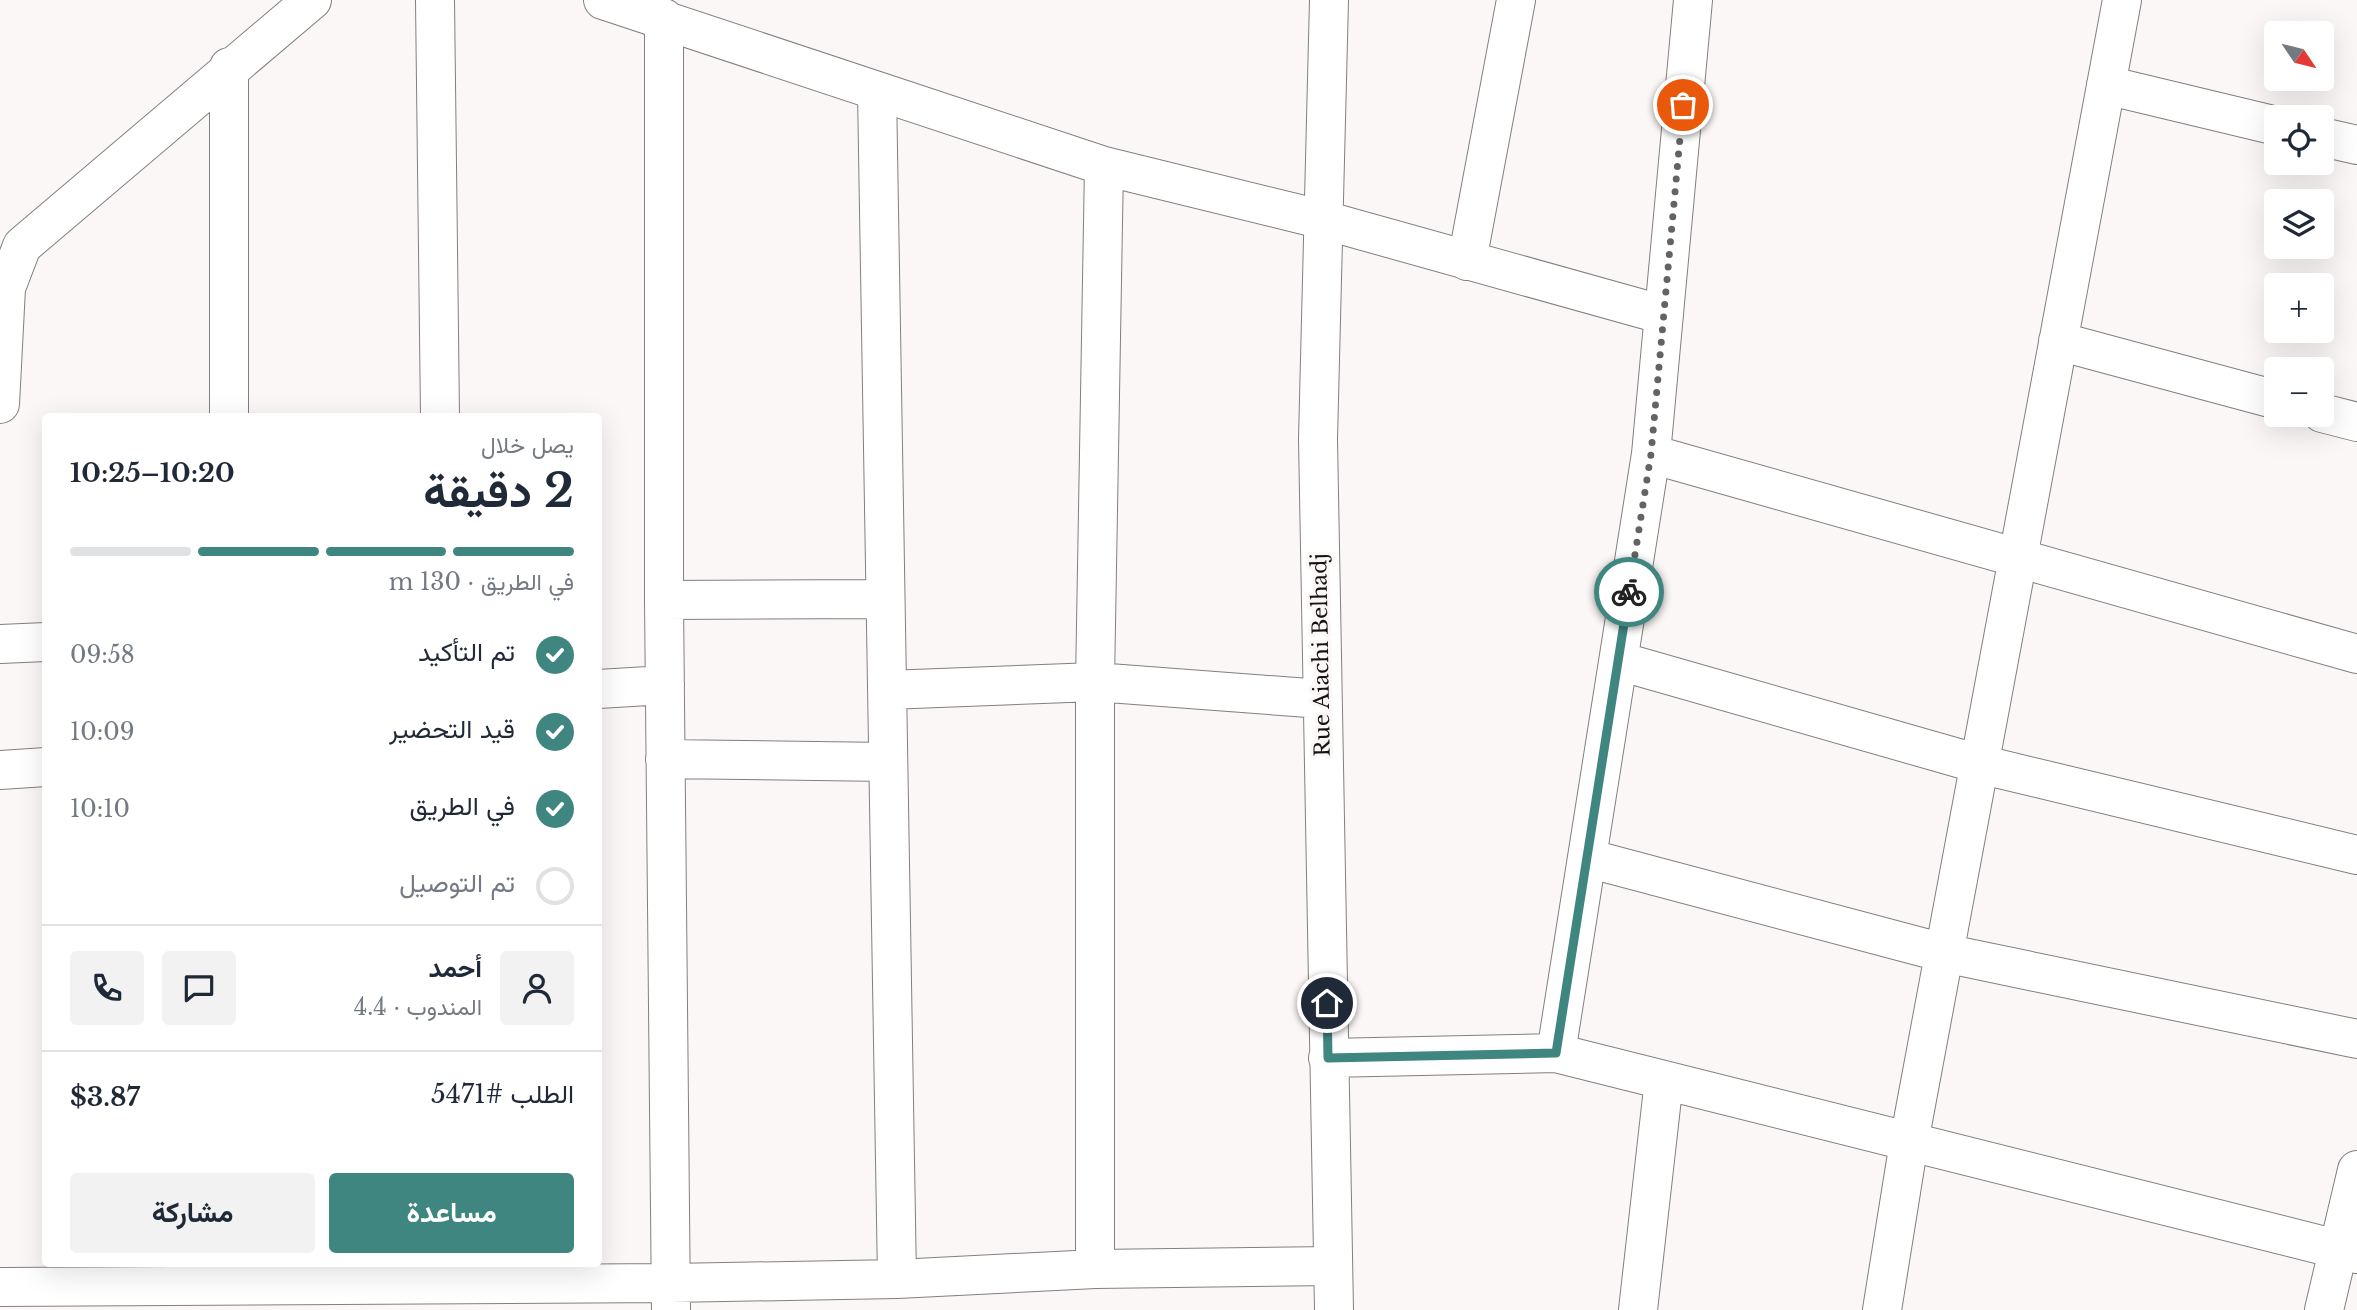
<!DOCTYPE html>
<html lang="ar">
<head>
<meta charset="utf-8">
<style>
  body { margin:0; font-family:"Libre Baskerville",Vazirmatn,serif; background:#f2f2f3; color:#1f2937; direction:rtl; height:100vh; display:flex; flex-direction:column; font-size:26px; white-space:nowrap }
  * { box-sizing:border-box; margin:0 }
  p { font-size:23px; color:#747a83 }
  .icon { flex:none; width:38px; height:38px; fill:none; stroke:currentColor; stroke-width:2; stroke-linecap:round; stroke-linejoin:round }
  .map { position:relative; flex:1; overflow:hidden; direction:ltr }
  .sheet { position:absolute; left:42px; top:413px; width:560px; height:854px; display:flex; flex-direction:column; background:#fff; border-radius:7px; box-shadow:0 7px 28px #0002; direction:rtl }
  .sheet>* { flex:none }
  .needle { width:46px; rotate:125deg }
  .tools { position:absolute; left:2264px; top:21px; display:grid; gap:14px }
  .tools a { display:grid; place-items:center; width:70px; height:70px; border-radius:7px; background:#fff; box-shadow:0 7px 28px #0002; font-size:35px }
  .pin { position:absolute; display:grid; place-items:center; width:60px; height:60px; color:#fff; margin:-30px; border:4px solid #fff; border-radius:50%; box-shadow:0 2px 7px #0007 }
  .courier { position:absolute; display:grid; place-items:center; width:70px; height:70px; margin:-35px; border:5px solid #3f8681; border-radius:50%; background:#fff; color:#222; box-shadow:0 2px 9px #0007 }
  .headline em { font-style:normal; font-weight:700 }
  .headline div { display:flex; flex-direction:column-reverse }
  .headline { display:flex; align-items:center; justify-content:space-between; height:119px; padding:0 28px }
  h1 { font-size:46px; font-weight:700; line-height:52px }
  .bar { display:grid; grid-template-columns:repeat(4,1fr); gap:10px 7px; align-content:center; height:84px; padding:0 28px }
  .bar i { height:9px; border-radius:5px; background:#e0e1e3 }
  .bar .active { background:#3f8681 }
  .bar p { grid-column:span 4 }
  .line { display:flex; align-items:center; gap:18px; padding:0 28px; border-top:2px solid #e0e1e3 }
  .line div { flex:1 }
  .round { display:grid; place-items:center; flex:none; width:74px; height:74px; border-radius:7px; background:#f2f2f3 }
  ol { padding:0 28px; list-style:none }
  li { display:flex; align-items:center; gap:21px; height:77px }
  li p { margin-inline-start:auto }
  li .icon { padding:7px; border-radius:50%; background:#3f8681; color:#fff; stroke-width:4 }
  li:last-child { color:#747a83 }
  li i { width:38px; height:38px; border:4px solid #e0e1e3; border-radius:50% }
  .primary-button { display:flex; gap:14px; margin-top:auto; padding:14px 28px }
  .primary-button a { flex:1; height:80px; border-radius:7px; background:#3f8681; color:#fff; font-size:28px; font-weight:700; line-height:80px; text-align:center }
  .primary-button a+a { background:#f2f2f3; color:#1f2937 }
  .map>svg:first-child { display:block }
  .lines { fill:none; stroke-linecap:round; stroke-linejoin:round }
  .minor-casing { stroke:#837f7e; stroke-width:40 }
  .minor { stroke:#fff; stroke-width:38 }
  .done { stroke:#656262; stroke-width:7; stroke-dasharray:0 12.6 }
  .route { stroke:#3f8681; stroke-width:9 }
  .labels { text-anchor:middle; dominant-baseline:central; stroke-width:7; stroke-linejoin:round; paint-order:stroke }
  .street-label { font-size:21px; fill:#141212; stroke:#fbf7f6 }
</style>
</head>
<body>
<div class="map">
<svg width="2357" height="1310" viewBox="0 0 2357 1310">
  <rect width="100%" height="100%" fill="#fbf7f6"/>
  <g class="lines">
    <defs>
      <path id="minor" d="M 435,0 L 440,416
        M 603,0 L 1104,166 L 1324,220 L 1664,315
        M 1329,0 L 1318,439 L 1334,1310
        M 664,18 L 664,600 L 671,1310
        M 2106,85 L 2277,126
        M 877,91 L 897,1279
        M 2322,137 L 2357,145
        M 1467,261 L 1516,0
        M 2058,341 L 2277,400
        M 0,404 L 6,288 L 22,246 L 312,0
        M 2322,413 L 2357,422
        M 229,416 L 229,67
        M 1651,454 L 2357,654
        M 664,600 L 885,599
        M 0,644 L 46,642
        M 1619,661 L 1979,764 L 2357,855
        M 598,689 L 665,685
        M 887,690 L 1095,682 L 1322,699
        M 665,759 L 888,762
        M 0,770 L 46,767
        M 1587,858 L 1944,953 L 2357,1039
        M 1556,1053 L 1651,454 L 1693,0
        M 1328,1058 L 1556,1053 L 2357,1254
        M 1095,1269 L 1095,682 L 1104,166
        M 0,1287 L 671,1283 L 897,1279 L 1095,1269 L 1333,1266
        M 1638,1310 L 1664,1080
        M 1882,1310 L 1909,1142 L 2122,0
        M 2324,1310 L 2357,1170"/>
    </defs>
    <use href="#minor" class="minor-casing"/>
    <use href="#minor" class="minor"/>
  </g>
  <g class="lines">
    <path class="done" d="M 1629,592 L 1651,454 L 1683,105"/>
    <path class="route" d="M 1327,1003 L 1328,1058 L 1556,1053 L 1629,592"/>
  </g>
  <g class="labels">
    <g class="street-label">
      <text transform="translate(1321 655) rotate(-91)">Rue Aiachi Belhadj</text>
    </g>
  </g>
</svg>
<div class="tools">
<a><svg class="needle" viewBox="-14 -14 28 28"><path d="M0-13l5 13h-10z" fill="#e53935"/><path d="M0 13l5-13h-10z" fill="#747a83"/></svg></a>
<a><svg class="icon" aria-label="locate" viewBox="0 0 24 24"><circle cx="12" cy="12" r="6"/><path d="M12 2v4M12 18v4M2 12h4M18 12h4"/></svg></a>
<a><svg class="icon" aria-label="layers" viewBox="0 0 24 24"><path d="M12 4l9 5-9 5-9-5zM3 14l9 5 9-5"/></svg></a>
<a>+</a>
<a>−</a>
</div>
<div class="pin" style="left:1683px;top:105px;background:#ea580c"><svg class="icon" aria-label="bag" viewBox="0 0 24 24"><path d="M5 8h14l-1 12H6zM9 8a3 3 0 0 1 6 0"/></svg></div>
<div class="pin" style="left:1327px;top:1003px;background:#1f2937"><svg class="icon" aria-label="home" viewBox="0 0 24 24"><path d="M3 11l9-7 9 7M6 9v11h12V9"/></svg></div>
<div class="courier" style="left:1629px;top:592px"><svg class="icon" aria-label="bike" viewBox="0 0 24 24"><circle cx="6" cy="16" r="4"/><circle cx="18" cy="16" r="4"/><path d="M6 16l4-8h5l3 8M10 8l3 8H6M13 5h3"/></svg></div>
<section class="sheet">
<div class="headline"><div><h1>2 دقيقة</h1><p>يصل خلال</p></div><em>10:20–10:25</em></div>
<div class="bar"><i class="active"></i><i class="active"></i><i class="active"></i><i></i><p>في الطريق · 130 m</p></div>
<ol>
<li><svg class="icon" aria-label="check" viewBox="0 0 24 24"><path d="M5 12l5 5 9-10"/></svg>تم التأكيد<p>09:58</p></li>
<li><svg class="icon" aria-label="check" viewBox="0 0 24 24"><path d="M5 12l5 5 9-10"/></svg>قيد التحضير<p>10:09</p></li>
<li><svg class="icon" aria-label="check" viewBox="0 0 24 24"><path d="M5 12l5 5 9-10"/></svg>في الطريق<p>10:10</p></li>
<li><i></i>تم التوصيل</li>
</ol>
<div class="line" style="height:126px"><a class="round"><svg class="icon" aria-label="person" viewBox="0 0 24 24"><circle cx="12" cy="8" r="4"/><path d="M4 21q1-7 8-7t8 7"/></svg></a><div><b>أحمد</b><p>المندوب · 4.4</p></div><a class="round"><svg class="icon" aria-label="chat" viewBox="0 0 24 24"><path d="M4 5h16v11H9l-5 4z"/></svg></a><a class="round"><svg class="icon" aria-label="phone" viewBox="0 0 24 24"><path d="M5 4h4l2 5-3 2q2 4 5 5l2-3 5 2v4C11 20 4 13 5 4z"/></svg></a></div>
<div class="line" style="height:91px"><div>الطلب #5471</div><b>$3.87</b></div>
<div class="primary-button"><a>مساعدة</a><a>مشاركة</a></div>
</section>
</div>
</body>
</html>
